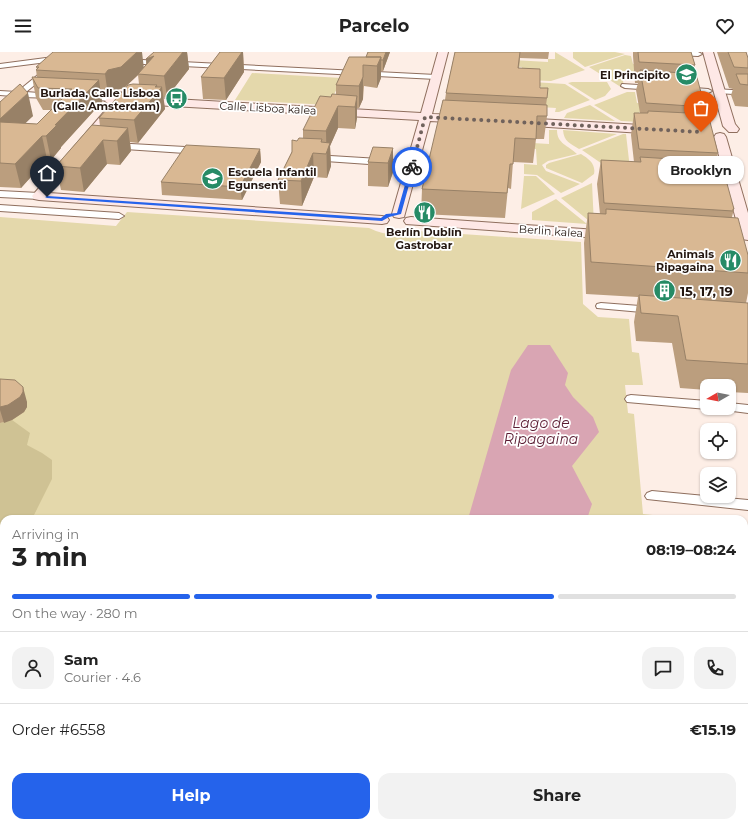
<!DOCTYPE html>
<html lang="en">
<head>
<meta charset="utf-8">
<style>
  body { margin:0; font-family:Montserrat,sans-serif; background:#f2f2f2; color:#222; height:100vh; display:flex; flex-direction:column; font-size:15px; white-space:nowrap }
  * { box-sizing:border-box; margin:0 }
  p { font-size:13px; color:#767676 }
  .icon { flex:none; width:22px; height:22px; fill:none; stroke:currentColor; stroke-width:2; stroke-linecap:round; stroke-linejoin:round }
  .map { position:relative; flex:1; overflow:hidden }
  .panel { position:absolute; left:0px; top:463px; width:748px; height:312px; display:flex; flex-direction:column; background:#fff; border-radius:12px 12px 0 0; box-shadow:0 1px 3px #0004 }
  .panel>* { flex:none }
  .needle { width:26px; rotate:261deg }
  .fabs { position:absolute; left:700px; top:327px; display:grid; gap:8px }
  .fabs a { display:grid; place-items:center; width:36px; height:36px; border-radius:8px; background:#fff; box-shadow:0 1px 3px #0004; font-size:20px }
  .pin { position:absolute; display:grid; place-items:center; width:34px; height:34px; color:#fff; margin:-41px -17px; border-radius:50% 50% 50% 0; rotate:-45deg; box-shadow:0 0 4px #0007 }
  .pin .icon { rotate:45deg }
  .courier { position:absolute; display:grid; place-items:center; width:40px; height:40px; margin:-20px; border:3px solid #2563eb; border-radius:50%; background:#fff; color:#222; box-shadow:0 1px 5px #0007 }
  .bubble { position:absolute; height:28px; border-radius:12px; background:#fff; box-shadow:0 1px 3px #0004; font-size:13px; font-weight:700; line-height:28px; text-align:center }
  .overview em { font-style:normal; font-weight:700 }
  .overview div { display:flex; flex-direction:column-reverse }
  .overview { display:flex; align-items:center; justify-content:space-between; height:68px; padding:0 12px }
  h1 { font-size:26px; font-weight:700; line-height:30px }
  .bar { display:grid; grid-template-columns:repeat(4,1fr); gap:6px 4px; align-content:center; height:48px; padding:0 12px }
  .bar i { height:5px; border-radius:3px; background:#e0e0e0 }
  .bar .active { background:#2563eb }
  .bar p { grid-column:span 4 }
  .line { display:flex; align-items:center; gap:10px; padding:0 12px; border-top:1px solid #e0e0e0 }
  .line div { flex:1 }
  .round { display:grid; place-items:center; flex:none; width:42px; height:42px; border-radius:12px; background:#f2f2f2 }
  .button { display:flex; gap:8px; margin-top:auto; padding:8px 12px }
  .button a { flex:1; height:46px; border-radius:12px; background:#2563eb; color:#fff; font-size:16px; font-weight:700; line-height:46px; text-align:center }
  .button a+a { background:#f2f2f2; color:#222 }
  header { display:flex; justify-content:space-between; align-items:center; height:52px; padding:0 12px; background:#fff; font-size:18px; font-weight:700 }
  .map>svg:first-child { display:block }
  .green { fill:#e4d8ab }
  .forest { fill:#cfc294 }
  .water { fill:#d9a5b3 }
  .lines { fill:none; stroke-linecap:round; stroke-linejoin:round }
  .street-casing { stroke:#8f6f5e; stroke-width:2 }
  .secondary-casing { stroke:#8f6f5e; stroke-width:2 }
  .street { fill:#fff; fill-rule:evenodd }
  .secondary { fill:#fee8e6; fill-rule:evenodd }
  .wall { fill:#bb9e7e }
  .shaded-wall { fill:#988167 }
  .building { fill:#d9b893; stroke:#988167 }
  .route { fill:#2563eb }
  .done { stroke:#70625c; stroke-width:4; stroke-dasharray:0 7.2 }
  .labels { text-anchor:middle; dominant-baseline:central; stroke-width:3.5; stroke-linejoin:round; paint-order:stroke }
  .far-poi-label { font-size:11px; font-weight:bold; fill:#241711; stroke:#fff; text-anchor:end }
  .far-street-label { font-size:11px; fill:#241711; stroke:#fff }
  .poi-label { font-size:13px; font-weight:bold; fill:#241711; stroke:#fff; text-anchor:start }
  .water-label { font-size:14px; font-style:italic; fill:#5a1c32; stroke:#fff }
</style>
</head>
<body>
<header><svg class="icon" aria-label="menu" viewBox="0 0 24 24"><path d="M4 6h16M4 12h16M4 18h16"/></svg>Parcelo<svg class="icon" aria-label="heart" viewBox="0 0 24 24"><path d="M12 20l-8-8c-3-5 5-10 8-4 3-6 11-1 8 4z"/></svg></header>
<div class="map">
<svg width="748" height="775" viewBox="0 0 748 775">
  <rect width="100%" height="100%" fill="#fdeee6"/>
  <path class="green" d="M 555,0 L 585,18 L 551,29 L 502,27 L 520,25 L 522,15 L 494,13 L 495,7 L 548,10 L 548,7 L 555,7 Z
    M 573,0 L 615,0 L 625,2 L 585,15 L 573,6 Z
    M 625,3 L 631,4 L 633,12 L 655,13 L 666,22 L 622,20 L 624,37 L 589,15 Z
    M 252,21 L 342,26 L 329,53 L 235,48 Z
    M 502,28 L 565,32 L 590,48 L 559,60 L 555,60 L 556,56 L 476,51 L 541,46 L 541,34 L 501,32 Z
    M 572,30 L 607,30 L 611,37 L 605,44 L 595,48 L 568,31 Z
    M 627,40 L 635,40 L 637,51 L 675,53 L 677,62 L 639,60 L 640,70 L 621,69 L 594,53 Z
    M 590,53 L 615,69 L 564,66 L 567,61 Z
    M 549,78 L 557,78 C 557,92 568,93 577,102 L 548,109 L 542,113 L 546,119 L 580,132 L 561,141 L 537,123 L 524,122 L 524,112 L 537,113 L 536,97 L 468,92 L 469,87 L 549,92 Z
    M 563,78 L 617,82 L 579,97 C 570,91 564,90 563,78 Z
    M 623,82 L 626,82 L 630,117 L 611,118 L 582,98 Z
    M 581,102 C 589,107 596,112 594,122 L 582,131 L 546,116 L 546,113 L 549,111 Z
    M 524,124 L 536,124 L 555,142 L 521,157 Z
    M 592,131 L 594,173 L 561,146 Z
    M 556,147 L 587,172 L 532,168 L 532,160 Z
    M 127,160 L 369,176 C 386,184 400,184 417,179 L 581,190 L 583,252 L 598,265 L 629,267 L 632,300 L 639,301 L 643,333 L 625,333 L 628,361 L 634,362 L 643,462 L 692,467 L 4,467 L 4,731 L 0,721 L 0,165 L 116,174 Z
    M 744,620 L 748,621 L 748,731 L 744,730 Z
    M 21,771 L 620,771 L 620,775 L 23,775 Z"/>
  <path class="forest" d="M 12,368 L 30,381 L 27,393 L 42,401 L 52,408 L 52,427 L 32,467 L 4,467 L 4,472 L 0,470 L 0,371 Z"/>
  <path class="water" d="M 528,293 L 550,293 L 568,321 L 565,333 L 573,345 L 593,365 L 599,380 L 572,414 L 592,452 L 587,467 L 468,467 L 511,318 Z"/>
  <g class="lines">
    <defs>
      <path id="street" d="M 67,0 L 75,0 L 26,40 L 52,42 L 56,44 L 55,46 L 21,45 L 3,61 L 0,61 L 0,55 L 12,44 L 0,43 L 0,39 L 17,40 L 55,9 L 0,16 L 0,12 L 61,4 Z
        M 647,0 L 698,0 L 702,2 L 698,4 L 651,2 Z
        M 122,7 L 436,23 L 440,25 L 436,27 L 125,11 L 121,9 Z
        M 622,32 L 655,34 L 659,36 L 655,38 L 625,36 L 621,34 Z
        M 681,35 L 708,37 L 712,39 L 708,41 L 684,39 L 681,39 Z
        M 715,37 L 748,39 L 748,43 L 718,41 L 714,39 Z
        M 81,43 L 111,45 L 115,47 L 111,49 L 84,47 L 81,47 Z
        M 113,91 L 185,95 L 189,98 L 185,101 L 110,96 L 109,94 Z
        M 314,103 L 412,109 L 416,112 L 412,115 L 311,108 L 310,106 L 311,104 Z
        M 0,139 L 39,141 L 44,144 L 39,147 L 0,145 Z
        M 0,153 L 119,161 L 124,164 L 119,167 L 0,159 Z
        M 601,251 L 653,255 L 659,258 L 653,261 L 597,256 L 596,254 L 597,252 Z
        M 631,343 L 707,349 L 707,356 L 710,356 L 707,357 L 627,350 L 625,347 L 627,344 Z
        M 729,351 L 748,353 L 748,361 L 725,358 L 723,356 L 729,356 Z
        M 652,439 L 748,448 L 748,458 L 647,447 L 645,444 L 647,441 Z
        M 744,590 L 748,590 L 748,602 L 744,602 Z
        M 744,753 L 748,753 L 748,771 L 744,771 Z"/>
      <path id="secondary" d="M 438,0 L 448,0 L 432,62 L 464,63 L 468,64 L 470,67 L 468,70 L 464,71 L 430,69 L 404,165 L 399,166 L 394,165 L 392,162 L 419,68 L 136,52 L 121,56 L 49,141 L 382,164 L 387,165 L 389,168 L 387,171 L 382,172 L 39,148 L 34,147 L 32,144 L 110,53 L 105,49 C 113,38 125,39 137,43 L 139,45 L 421,61 ZM 124,46 L 128,47 L 118,48 Z
        M 703,0 L 713,0 L 735,72 L 739,77 L 737,80 L 729,80 L 723,74 Z
        M 521,66 L 658,74 L 662,75 L 664,78 L 662,81 L 658,82 L 517,73 L 515,70 L 517,67 Z
        M 720,81 L 724,82 L 726,85 L 748,161 L 748,188 L 741,187 L 739,184 L 738,175 L 714,85 L 716,82 Z
        M 411,165 L 612,179 L 617,180 L 619,183 L 617,186 L 612,187 L 406,172 L 404,169 L 406,166 Z"/>
    </defs>
    <use href="#street" class="street-casing"/>
    <use href="#secondary" class="secondary-casing"/>
    <use href="#street" class="street"/>
    <use href="#secondary" class="secondary"/>
  </g>
  <path class="wall" d="M 154,0 L 187,0 L 189,17 L 167,45 L 163,45 L 165,57 L 138,91 L 130,90 L 131,99 L 120,113 L 107,112 L 84,140 L 61,138 L 56,114 L 100,74 L 99,66 L 139,32 L 138,23 L 124,36 L 112,39 L 108,43 L 101,43 L 102,50 L 61,95 L 61,96 L 51,108 L 47,107 L 21,136 L 0,135 L 0,50 L 33,64 L 24,71 L 37,72 L 51,58 L 43,58 L 36,46 L 32,25 L 37,25 L 36,18 L 37,17 L 36,15 L 144,15 L 146,12 L 146,7 Z
    M 220,0 L 243,0 L 244,20 L 226,48 L 203,47 L 201,25 Z
    M 368,0 L 390,0 L 383,19 L 381,19 L 381,26 L 377,36 L 364,34 L 363,47 L 359,56 L 357,56 L 357,66 L 355,77 L 338,76 L 330,94 L 331,114 L 327,126 L 314,125 L 302,154 L 280,152 L 278,128 L 297,89 L 303,86 L 303,78 L 331,45 L 336,43 L 336,33 L 366,5 Z
    M 455,0 L 549,0 L 548,7 L 520,6 L 519,16 L 540,36 L 547,46 L 546,53 L 547,64 L 544,87 L 536,87 L 533,111 L 513,110 L 511,137 L 508,136 L 505,166 L 421,162 L 422,137 L 445,48 L 446,41 Z
    M 633,0 L 691,0 L 695,13 L 693,21 L 705,55 L 704,62 L 718,101 L 716,110 L 734,157 L 732,165 L 748,203 L 748,241 L 746,251 L 748,251 L 748,341 L 729,340 L 729,334 L 707,334 L 707,338 L 680,336 L 672,291 L 636,289 L 634,270 L 638,245 L 586,242 L 584,191 L 588,161 L 600,162 L 597,132 L 601,108 L 634,110 L 631,83 L 634,61 L 640,61 L 636,38 L 638,31 L 635,31 L 633,4 Z
    M 717,0 L 746,0 L 748,6 L 748,55 L 735,54 L 731,43 L 733,37 L 729,36 Z
    M 393,96 L 393,120 L 388,135 L 368,134 L 368,110 Z
    M 260,97 L 261,110 L 242,148 L 162,143 L 161,130 Z
    M 0,327 L 27,350 L 27,355 L 24,360 L 12,368 L 0,371 Z"/>
  <path class="shaded-wall" d="M 137,0 L 142,0 L 144,17 L 138,22 L 138,23 L 124,36 L 112,39 L 108,43 L 105,22 L 108,18 Z
    M 183,0 L 187,0 L 189,17 L 167,45 L 164,24 Z
    M 242,0 L 243,0 L 244,20 L 226,48 L 224,26 Z
    M 386,0 L 390,0 L 383,19 L 383,8 Z
    M 154,4 L 148,23 L 146,7 Z
    M 381,5 L 381,26 L 377,36 L 377,14 Z
    M 363,13 L 363,47 L 359,56 L 359,34 Z
    M 99,28 L 102,50 L 61,95 L 61,96 L 51,108 L 46,84 L 55,73 Z
    M 157,33 L 158,40 L 162,35 L 165,57 L 138,91 L 134,68 Z
    M 28,41 L 33,64 L 3,93 L 0,82 L 0,67 Z
    M 357,44 L 357,66 L 355,77 L 355,55 Z
    M 338,54 L 338,76 L 330,94 L 331,114 L 327,126 L 326,79 Z
    M 128,76 L 131,99 L 120,113 L 117,89 Z
    M 42,84 L 47,107 L 21,136 L 15,112 Z
    M 103,88 L 107,112 L 84,140 L 80,116 Z
    M 393,96 L 393,120 L 388,135 L 388,111 Z
    M 260,97 L 261,110 L 242,148 L 240,135 Z
    M 313,101 L 314,125 L 302,154 L 301,129 Z
    M 23,335 L 27,350 L 27,355 L 24,360 L 12,368 L 4,371 L 0,358 L 0,355 Z"/>
  <path class="building" d="M 53,0 L 137,0 L 121,15 L 108,18 L 105,22 L 36,18 L 39,15 L 36,15 Z
    M 154,0 L 183,0 L 164,24 L 138,22 L 154,4 L 146,7 Z
    M 220,0 L 242,0 L 224,26 L 201,25 Z
    M 368,0 L 386,0 L 383,8 L 381,8 L 381,5 L 366,5 Z
    M 455,0 L 520,0 L 518,16 L 540,17 L 540,36 L 548,36 L 547,46 L 446,41 Z
    M 638,0 L 691,0 L 695,13 L 639,10 Z
    M 728,0 L 746,0 L 748,6 L 748,16 L 734,15 Z
    M 349,5 L 381,5 L 377,14 L 363,13 L 363,25 L 359,34 L 336,33 Z
    M 640,18 L 696,22 L 705,55 L 646,51 Z
    M 736,22 L 748,22 L 748,33 L 740,32 Z
    M 32,25 L 99,28 L 55,73 L 57,73 L 46,84 L 42,84 L 15,112 L 0,111 L 0,70 L 37,72 L 72,37 L 38,36 Z
    M 20,32 L 28,41 L 0,67 L 0,50 Z
    M 133,32 L 157,33 L 155,35 L 162,35 L 134,68 L 99,66 L 128,33 Z
    M 332,42 L 357,44 L 355,55 L 338,54 L 326,79 L 303,78 L 320,44 L 331,45 Z
    M 443,48 L 547,53 L 547,64 L 537,64 L 536,87 L 515,86 L 513,112 L 510,112 L 507,141 L 422,137 Z
    M 648,59 L 708,62 L 718,101 L 639,97 L 634,61 L 648,61 Z
    M 92,73 L 128,76 L 117,89 L 103,88 L 80,116 L 56,114 Z
    M 299,86 L 322,87 L 321,90 L 330,91 L 326,102 L 313,101 L 301,129 L 278,128 L 292,100 L 292,88 L 297,89 Z
    M 186,93 L 260,97 L 240,135 L 161,130 Z
    M 373,95 L 393,96 L 388,111 L 368,110 Z
    M 640,105 L 721,110 L 734,157 L 733,157 L 733,159 L 604,151 L 601,108 L 641,110 Z
    M 606,157 L 738,166 L 748,203 L 748,221 L 591,210 L 588,161 L 606,162 Z
    M 639,243 L 748,251 L 748,312 L 686,308 L 678,264 L 641,261 Z
    M 0,327 L 15,328 L 23,335 L 23,340 L 20,345 L 8,353 L 0,355 Z"/>
  <path class="route" d="M 412,113 L 414,115 L 401,162 L 389,165 L 382,169 L 47,146 L 45,145 L 47,144 L 381,166 L 386,162 L 397,161 L 410,115 Z"/>
  <g class="lines">
    <path class="done" d="M 412,115 L 425,65 L 701,80"/>
  </g>
  <defs>
    <symbol id="school-disc" viewBox="-11 -11 22 22"><circle r="9.5" fill="#268b66" stroke="#fff"/><path d="M0-5L7-2L0 1L-7-2ZM-4 1L0 2.5L4 1V4Q0 6-4 4Z" fill="#fff"/></symbol>
    <symbol id="bus-disc" viewBox="-11 -11 22 22"><circle r="9.5" fill="#268b66" stroke="#fff"/><path d="M-5-6H5V4H4V6H2V4H-2V6H-4V4H-5ZM-3.5-4V0h7V-4ZM-3.5 1.2v1.5H-2V1.2ZM2 1.2v1.5H3.5V1.2Z" fill="#fff"/></symbol>
    <symbol id="restaurant-disc" viewBox="-11 -11 22 22"><circle r="9.5" fill="#268b66" stroke="#fff"/><path d="M-5-6h1v4h1v-4h1v4h1v-4h1v5L-1.5 .5V6h-2V.5L-5-1ZM5-6V6H3V1.5H1.5Q1.5-4 5-6Z" fill="#fff"/></symbol>
    <symbol id="building-disc" viewBox="-11 -11 22 22"><circle r="9.5" fill="#268b66" stroke="#fff"/><path d="M-4-6H4V6H1V3H-1V6H-4ZM-2.5-4.3h1.7v1.8h-1.7ZM.8-4.3h1.7v1.8H.8ZM-2.5-1h1.7V.8h-1.7ZM.8-1h1.7V.8H.8Z" fill="#fff"/></symbol>
  </defs>
  <g fill-rule="evenodd">
    <use href="#school-disc" x="674" y="10" width="25" height="25"/>
    <use href="#bus-disc" x="164" y="34" width="25" height="25"/>
    <use href="#school-disc" x="200" y="114" width="25" height="25"/>
    <use href="#restaurant-disc" x="412" y="148" width="25" height="25"/>
    <use href="#restaurant-disc" x="718" y="196" width="25" height="25"/>
    <use href="#building-disc" x="652" y="226" width="25" height="25"/>
  </g>
  <g class="labels">
    <g class="far-poi-label">
      <text x="670" y="23">El Principito</text>
      <text x="160" y="41">Burlada, Calle Lisboa<tspan x="160" dy="13">(Calle Amsterdam)</tspan></text>
      <text x="228" y="120" text-anchor="start">Escuela Infantil<tspan x="228" dy="13">Egunsenti</tspan></text>
      <text x="424" y="180" text-anchor="middle">Berlín Dublín<tspan x="424" dy="13">Gastrobar</tspan></text>
      <text x="714" y="202">Animals<tspan x="714" dy="13">Ripagaina</tspan></text>
    </g>
    <g class="far-street-label">
      <text transform="translate(268 56) rotate(3)">Calle Lisboa kalea</text>
      <text transform="translate(551 179) rotate(4)">Berlin kalea</text>
    </g>
    <g class="poi-label">
      <text x="680" y="239">15, 17, 19</text>
    </g>
    <g class="water-label">
      <text x="541" y="371">Lago de<tspan x="541" dy="16">Ripagaina</tspan></text>
    </g>
  </g>
</svg>
<div class="fabs">
<a><svg class="needle" viewBox="-14 -14 28 28"><path d="M0-13l5 13h-10z" fill="#e53935"/><path d="M0 13l5-13h-10z" fill="#767676"/></svg></a>
<a><svg class="icon" aria-label="locate" viewBox="0 0 24 24"><circle cx="12" cy="12" r="6"/><path d="M12 2v4M12 18v4M2 12h4M18 12h4"/></svg></a>
<a><svg class="icon" aria-label="layers" viewBox="0 0 24 24"><path d="M12 4l9 5-9 5-9-5zM3 14l9 5 9-5"/></svg></a>
</div>
<div class="pin" style="left:701px;top:80px;background:#ea580c"><svg class="icon" aria-label="bag" viewBox="0 0 24 24"><path d="M5 8h14l-1 12H6zM9 8a3 3 0 0 1 6 0"/></svg></div>
<div class="pin" style="left:47px;top:145px;background:#1f2937"><svg class="icon" aria-label="home" viewBox="0 0 24 24"><path d="M3 11l9-7 9 7M6 9v11h12V9"/></svg></div>
<div class="courier" style="left:412px;top:115px"><svg class="icon" aria-label="bike" viewBox="0 0 24 24"><circle cx="6" cy="16" r="4"/><circle cx="18" cy="16" r="4"/><path d="M6 16l4-8h5l3 8M10 8l3 8H6M13 5h3"/></svg></div>
<div class="bubble" style="left:658px;top:104px;width:86px">Brooklyn</div>
<section class="panel">
<div class="overview"><div><h1>3 min</h1><p>Arriving in</p></div><em>08:19–08:24</em></div>
<div class="bar"><i class="active"></i><i class="active"></i><i class="active"></i><i></i><p>On the way · 280 m</p></div>
<div class="line" style="height:72px"><a class="round"><svg class="icon" aria-label="person" viewBox="0 0 24 24"><circle cx="12" cy="8" r="4"/><path d="M4 21q1-7 8-7t8 7"/></svg></a><div><b>Sam</b><p>Courier · 4.6</p></div><a class="round"><svg class="icon" aria-label="chat" viewBox="0 0 24 24"><path d="M4 5h16v11H9l-5 4z"/></svg></a><a class="round"><svg class="icon" aria-label="phone" viewBox="0 0 24 24"><path d="M5 4h4l2 5-3 2q2 4 5 5l2-3 5 2v4C11 20 4 13 5 4z"/></svg></a></div>
<div class="line" style="height:52px"><div>Order #6558</div><b>€15.19</b></div>
<div class="button"><a>Help</a><a>Share</a></div>
</section>
</div>
</body>
</html>
